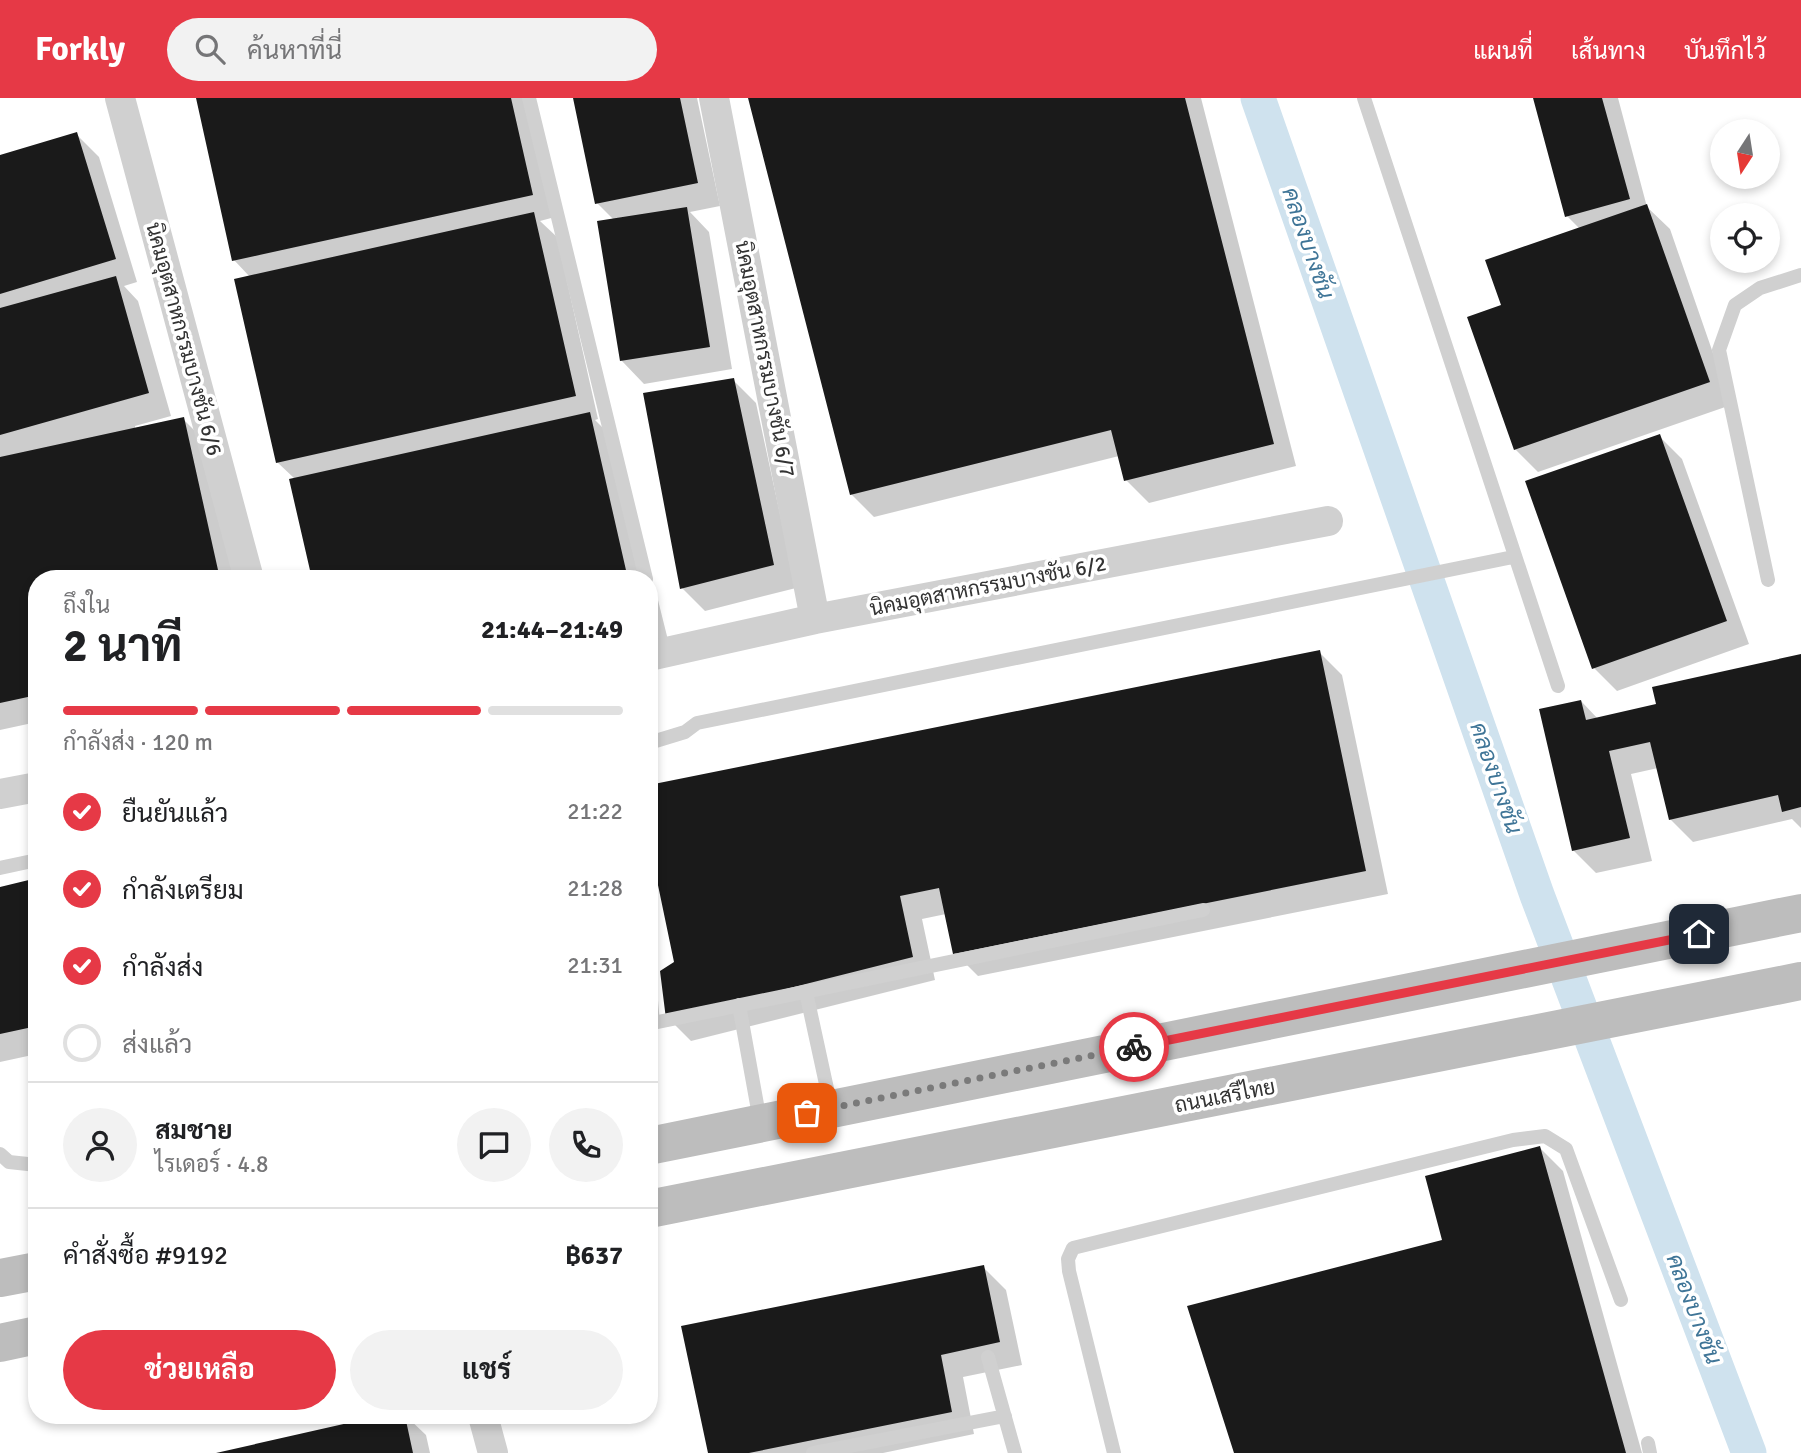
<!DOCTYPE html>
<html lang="th">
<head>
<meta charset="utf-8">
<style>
  body { margin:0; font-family:Signika,Sarabun,sans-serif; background:#f2f2f2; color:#202124; height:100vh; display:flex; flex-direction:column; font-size:26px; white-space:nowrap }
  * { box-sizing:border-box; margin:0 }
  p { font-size:23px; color:#757577 }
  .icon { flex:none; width:38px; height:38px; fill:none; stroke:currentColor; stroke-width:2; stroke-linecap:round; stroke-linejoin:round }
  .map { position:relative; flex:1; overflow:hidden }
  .side { position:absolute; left:28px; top:472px; width:630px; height:854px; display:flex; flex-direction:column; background:#fff; border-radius:28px; box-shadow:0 4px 10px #0003 }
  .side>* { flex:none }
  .needle { width:46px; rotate:192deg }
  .fabs { position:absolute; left:1710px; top:21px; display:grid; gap:14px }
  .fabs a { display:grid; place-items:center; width:70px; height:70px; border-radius:50%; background:#fff; box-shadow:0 4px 10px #0003; font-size:35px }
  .pin { position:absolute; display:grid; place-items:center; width:60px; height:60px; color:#fff; margin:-30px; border-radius:14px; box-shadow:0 4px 10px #0006 }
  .courier { position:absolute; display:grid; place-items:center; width:70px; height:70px; margin:-35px; border:5px solid #e63946; border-radius:50%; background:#fff; color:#222; box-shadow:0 2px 9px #0007 }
  .overview em { font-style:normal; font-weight:700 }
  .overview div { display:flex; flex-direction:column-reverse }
  .overview { display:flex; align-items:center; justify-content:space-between; height:119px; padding:0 35px }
  h1 { font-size:46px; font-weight:700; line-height:52px }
  .bar { display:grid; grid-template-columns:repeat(4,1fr); gap:10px 7px; align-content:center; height:84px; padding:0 35px }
  .bar i { height:9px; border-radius:5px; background:#e0e0e0 }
  .bar .selected { background:#e63946 }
  .bar p { grid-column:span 4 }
  .line { display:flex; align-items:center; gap:18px; padding:0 35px; border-top:2px solid #e0e0e0 }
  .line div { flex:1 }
  .round { display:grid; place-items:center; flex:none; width:74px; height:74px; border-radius:37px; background:#f2f2f2 }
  ol { padding:0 35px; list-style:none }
  li { display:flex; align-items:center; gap:21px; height:77px }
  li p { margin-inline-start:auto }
  li .icon { padding:7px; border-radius:50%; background:#e63946; color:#fff; stroke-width:4 }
  li:last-child { color:#757577 }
  li i { width:38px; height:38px; border:4px solid #e0e0e0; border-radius:50% }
  .primary-button { display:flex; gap:14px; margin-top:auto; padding:14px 35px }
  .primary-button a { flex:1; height:80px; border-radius:42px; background:#e63946; color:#fff; font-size:28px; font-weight:700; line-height:80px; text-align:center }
  .primary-button a+a { background:#f2f2f2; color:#202124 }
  header { display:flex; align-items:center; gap:42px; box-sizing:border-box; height:98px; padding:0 35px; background:#e63946; color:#fff }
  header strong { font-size:33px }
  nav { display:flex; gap:38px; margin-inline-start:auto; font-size:24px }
  .search { width:490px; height:63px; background:#f2f2f2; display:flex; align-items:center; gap:18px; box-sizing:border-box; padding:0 24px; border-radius:38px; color:#757577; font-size:26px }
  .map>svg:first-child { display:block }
  .shadow { fill:#0003 }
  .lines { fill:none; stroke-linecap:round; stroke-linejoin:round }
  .canal { stroke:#cfe2ee; stroke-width:35 }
  .building { fill:#1a1a1a }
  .service { stroke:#d0d0d0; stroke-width:14 }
  .minor { stroke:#d0d0d0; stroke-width:30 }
  .secondary { stroke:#bdbdbd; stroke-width:38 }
  .done { stroke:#7a7a7a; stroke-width:7; stroke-dasharray:0 12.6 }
  .route { stroke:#e63946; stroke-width:9 }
  .labels { text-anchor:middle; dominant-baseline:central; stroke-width:7; stroke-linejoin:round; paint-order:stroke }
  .street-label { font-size:21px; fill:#333; stroke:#fff }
  .water-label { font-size:23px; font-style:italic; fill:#3f7597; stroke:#fff }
</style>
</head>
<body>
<header>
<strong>Forkly</strong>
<div class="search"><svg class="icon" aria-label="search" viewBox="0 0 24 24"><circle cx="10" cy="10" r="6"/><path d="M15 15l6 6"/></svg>ค้นหาที่นี่</div>
<nav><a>แผนที่</a><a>เส้นทาง</a><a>บันทึกไว้</a></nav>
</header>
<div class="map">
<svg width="1801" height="1355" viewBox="0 0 1801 1355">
  <rect width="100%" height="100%" fill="#fff"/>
  <path class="shadow" d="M 197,0 L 528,0 L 555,119 L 540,123 L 557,139 L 598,321 L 595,322 L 612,339 L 644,481 L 314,481 L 291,382 L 295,381 L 277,364 L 250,179 L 234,162 Z
    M 575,0 L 697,0 L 720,108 L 690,114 L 709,134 L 732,271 L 644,286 L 621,262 L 614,122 L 597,105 Z
    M 750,0 L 1201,0 L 1296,368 L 1149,405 L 1126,382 L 1119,358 L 874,419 L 851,396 Z
    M 1535,0 L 1618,0 L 1647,109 L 1670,131 L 1731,307 L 1538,374 L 1515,351 L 1504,208 L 1580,131 L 1567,118 Z
    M 76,36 L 99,59 L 137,184 L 124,188 L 138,203 L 171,318 L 135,328 L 135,331 L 183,321 L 206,344 L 237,481 L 37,481 L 37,624 L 0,632 L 0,59 Z
    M 733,282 L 756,305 L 796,490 L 705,513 L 682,490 Z
    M 1659,338 L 1682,361 L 1749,546 L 1617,593 L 1594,570 Z
    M 1319,554 L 1342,577 L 1388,796 L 978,878 L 955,855 L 946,816 L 922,821 L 935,882 L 691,943 L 668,920 Z
    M 1801,557 L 1801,730 L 1792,721 L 1693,744 L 1670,721 L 1658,670 L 1631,676 L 1652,763 L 1596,775 L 1573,752 L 1581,603 L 1598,621 L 1658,607 Z
    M 37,782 L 37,956 L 0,964 L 0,791 Z
    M 1540,1050 L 1563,1073 L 1642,1355 L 1236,1355 Z
    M 983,1169 L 1006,1192 L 1022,1267 L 963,1279 L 974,1336 L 883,1355 L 710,1355 Z
    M 387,1318 L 406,1318 L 426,1337 L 430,1355 L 220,1355 Z"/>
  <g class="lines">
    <path class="canal" d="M 1258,0 L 1537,797 L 1749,1355"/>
  </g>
  <path class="building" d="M 196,0 L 511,0 L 533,97 L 232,163 Z
    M 573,0 L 680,0 L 698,85 L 595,106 Z
    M 748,0 L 1185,0 L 1274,346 L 1124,383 L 1111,332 L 850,397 Z
    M 1533,0 L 1602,0 L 1630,101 L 1565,119 Z
    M 77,34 L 116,161 L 0,196 L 0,57 Z
    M 1647,106 L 1710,284 L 1514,352 L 1467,219 L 1501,207 L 1485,162 Z
    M 687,109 L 710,249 L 620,263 L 597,123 Z
    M 534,114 L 576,298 L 276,365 L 234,181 Z
    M 116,178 L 149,295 L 0,337 L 0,210 Z
    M 734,280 L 774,467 L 680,491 L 643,295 Z
    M 590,314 L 628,481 L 312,481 L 289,381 Z
    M 184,319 L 220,481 L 37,481 L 37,597 L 0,605 L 0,359 Z
    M 1660,336 L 1727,523 L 1592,571 L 1525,383 Z
    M 1320,552 L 1366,773 L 953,856 L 939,790 L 900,798 L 913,859 L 666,921 L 660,873 L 674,864 L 649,744 L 649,687 Z
    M 1801,556 L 1801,709 L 1782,714 L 1778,697 L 1669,722 L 1650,644 L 1609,653 L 1630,740 L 1572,753 L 1539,611 L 1581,602 L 1586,622 L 1656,606 L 1652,589 Z
    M 37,780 L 37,928 L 0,936 L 0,789 Z
    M 1540,1048 L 1626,1355 L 1234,1355 L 1187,1208 L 1442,1142 L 1425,1078 Z
    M 984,1167 L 1000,1244 L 941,1257 L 952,1314 L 749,1355 L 708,1355 L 681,1228 Z
    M 379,1318 L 405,1318 L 413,1355 L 216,1355 Z"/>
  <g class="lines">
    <path class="service" d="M 529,0 L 646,481
      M 1364,0 L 1558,588
      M 1768,482 L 1719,252 L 1735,207 L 1760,190 L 1801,177
      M 649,495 L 664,555
      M 649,645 L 685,634 L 697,625 L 1513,459
      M 0,770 L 37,762
      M 649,880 L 653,925 L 1203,812
      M 806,894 L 831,1009
      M 739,907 L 760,1023
      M 0,1056 L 9,1064 L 37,1067
      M 988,1259 L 1015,1355
      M 1648,1345 L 1650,1355
      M 813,1355 L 1005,1318
      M 1114,1355 L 1069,1173 L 1068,1161 L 1073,1150 L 1513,1042 L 1545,1038 L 1566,1051 L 1621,1202"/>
    <path class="minor" d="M 120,0 L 249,481
      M 714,0 L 815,521
      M 649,558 L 815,521 L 1328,423
      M 0,696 L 37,689
      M 483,1318 L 493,1355"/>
    <path class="secondary" d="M 649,1048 L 1801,815
      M 649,1111 L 1801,883
      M 0,1180 L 37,1173
      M 0,1245 L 37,1237"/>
  </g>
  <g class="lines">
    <path class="done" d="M 807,1015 L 1134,949"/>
    <path class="route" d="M 1134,949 L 1699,836"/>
  </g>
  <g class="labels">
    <g class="street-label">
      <text transform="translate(184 241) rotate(75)">นิคมอุตสาหกรรมบางชัน 6/6</text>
      <text transform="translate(765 261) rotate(79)">นิคมอุตสาหกรรมบางชัน 6/7</text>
      <text transform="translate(988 488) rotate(-11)">นิคมอุตสาหกรรมบางชัน 6/2</text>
      <text transform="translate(1225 998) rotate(-11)">ถนนเสรีไทย</text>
    </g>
    <g class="water-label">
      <text transform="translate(1308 145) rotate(71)">คลองบางชัน</text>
      <text transform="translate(1496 680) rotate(71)">คลองบางชัน</text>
      <text transform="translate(1694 1211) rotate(69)">คลองบางชัน</text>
    </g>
  </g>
</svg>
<div class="fabs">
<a><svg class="needle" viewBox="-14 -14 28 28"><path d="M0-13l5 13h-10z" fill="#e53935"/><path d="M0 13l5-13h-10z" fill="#757577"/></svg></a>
<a><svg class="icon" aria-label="locate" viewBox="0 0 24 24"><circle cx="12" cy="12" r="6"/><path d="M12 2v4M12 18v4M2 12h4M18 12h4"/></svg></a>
</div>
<div class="pin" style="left:807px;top:1015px;background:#ea580c"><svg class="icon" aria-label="bag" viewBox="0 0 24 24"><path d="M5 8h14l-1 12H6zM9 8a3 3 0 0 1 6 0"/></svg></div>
<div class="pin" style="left:1699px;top:836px;background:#1f2937"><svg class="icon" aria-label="home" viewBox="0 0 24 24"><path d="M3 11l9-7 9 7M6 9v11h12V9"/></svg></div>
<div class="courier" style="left:1134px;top:949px"><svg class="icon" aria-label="bike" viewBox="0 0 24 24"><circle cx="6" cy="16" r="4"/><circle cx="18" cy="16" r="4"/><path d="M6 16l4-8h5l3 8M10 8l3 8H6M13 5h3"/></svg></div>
<section class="side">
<div class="overview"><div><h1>2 นาที</h1><p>ถึงใน</p></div><em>21:44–21:49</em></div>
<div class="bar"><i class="selected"></i><i class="selected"></i><i class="selected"></i><i></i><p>กำลังส่ง · 120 m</p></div>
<ol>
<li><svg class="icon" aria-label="check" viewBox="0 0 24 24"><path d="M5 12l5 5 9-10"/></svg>ยืนยันแล้ว<p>21:22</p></li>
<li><svg class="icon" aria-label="check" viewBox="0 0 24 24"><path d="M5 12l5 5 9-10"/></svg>กำลังเตรียม<p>21:28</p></li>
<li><svg class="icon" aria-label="check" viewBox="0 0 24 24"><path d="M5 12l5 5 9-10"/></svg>กำลังส่ง<p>21:31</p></li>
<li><i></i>ส่งแล้ว</li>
</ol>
<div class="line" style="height:126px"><a class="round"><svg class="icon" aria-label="person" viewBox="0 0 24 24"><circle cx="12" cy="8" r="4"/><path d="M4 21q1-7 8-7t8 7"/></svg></a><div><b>สมชาย</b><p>ไรเดอร์ · 4.8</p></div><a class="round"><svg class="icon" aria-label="chat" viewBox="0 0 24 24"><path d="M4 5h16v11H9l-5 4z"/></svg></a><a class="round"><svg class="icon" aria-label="phone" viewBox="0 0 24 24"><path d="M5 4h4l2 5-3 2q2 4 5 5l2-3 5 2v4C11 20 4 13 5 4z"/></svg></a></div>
<div class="line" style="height:91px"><div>คำสั่งซื้อ #9192</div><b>฿637</b></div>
<div class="primary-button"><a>ช่วยเหลือ</a><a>แชร์</a></div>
</section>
</div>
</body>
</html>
